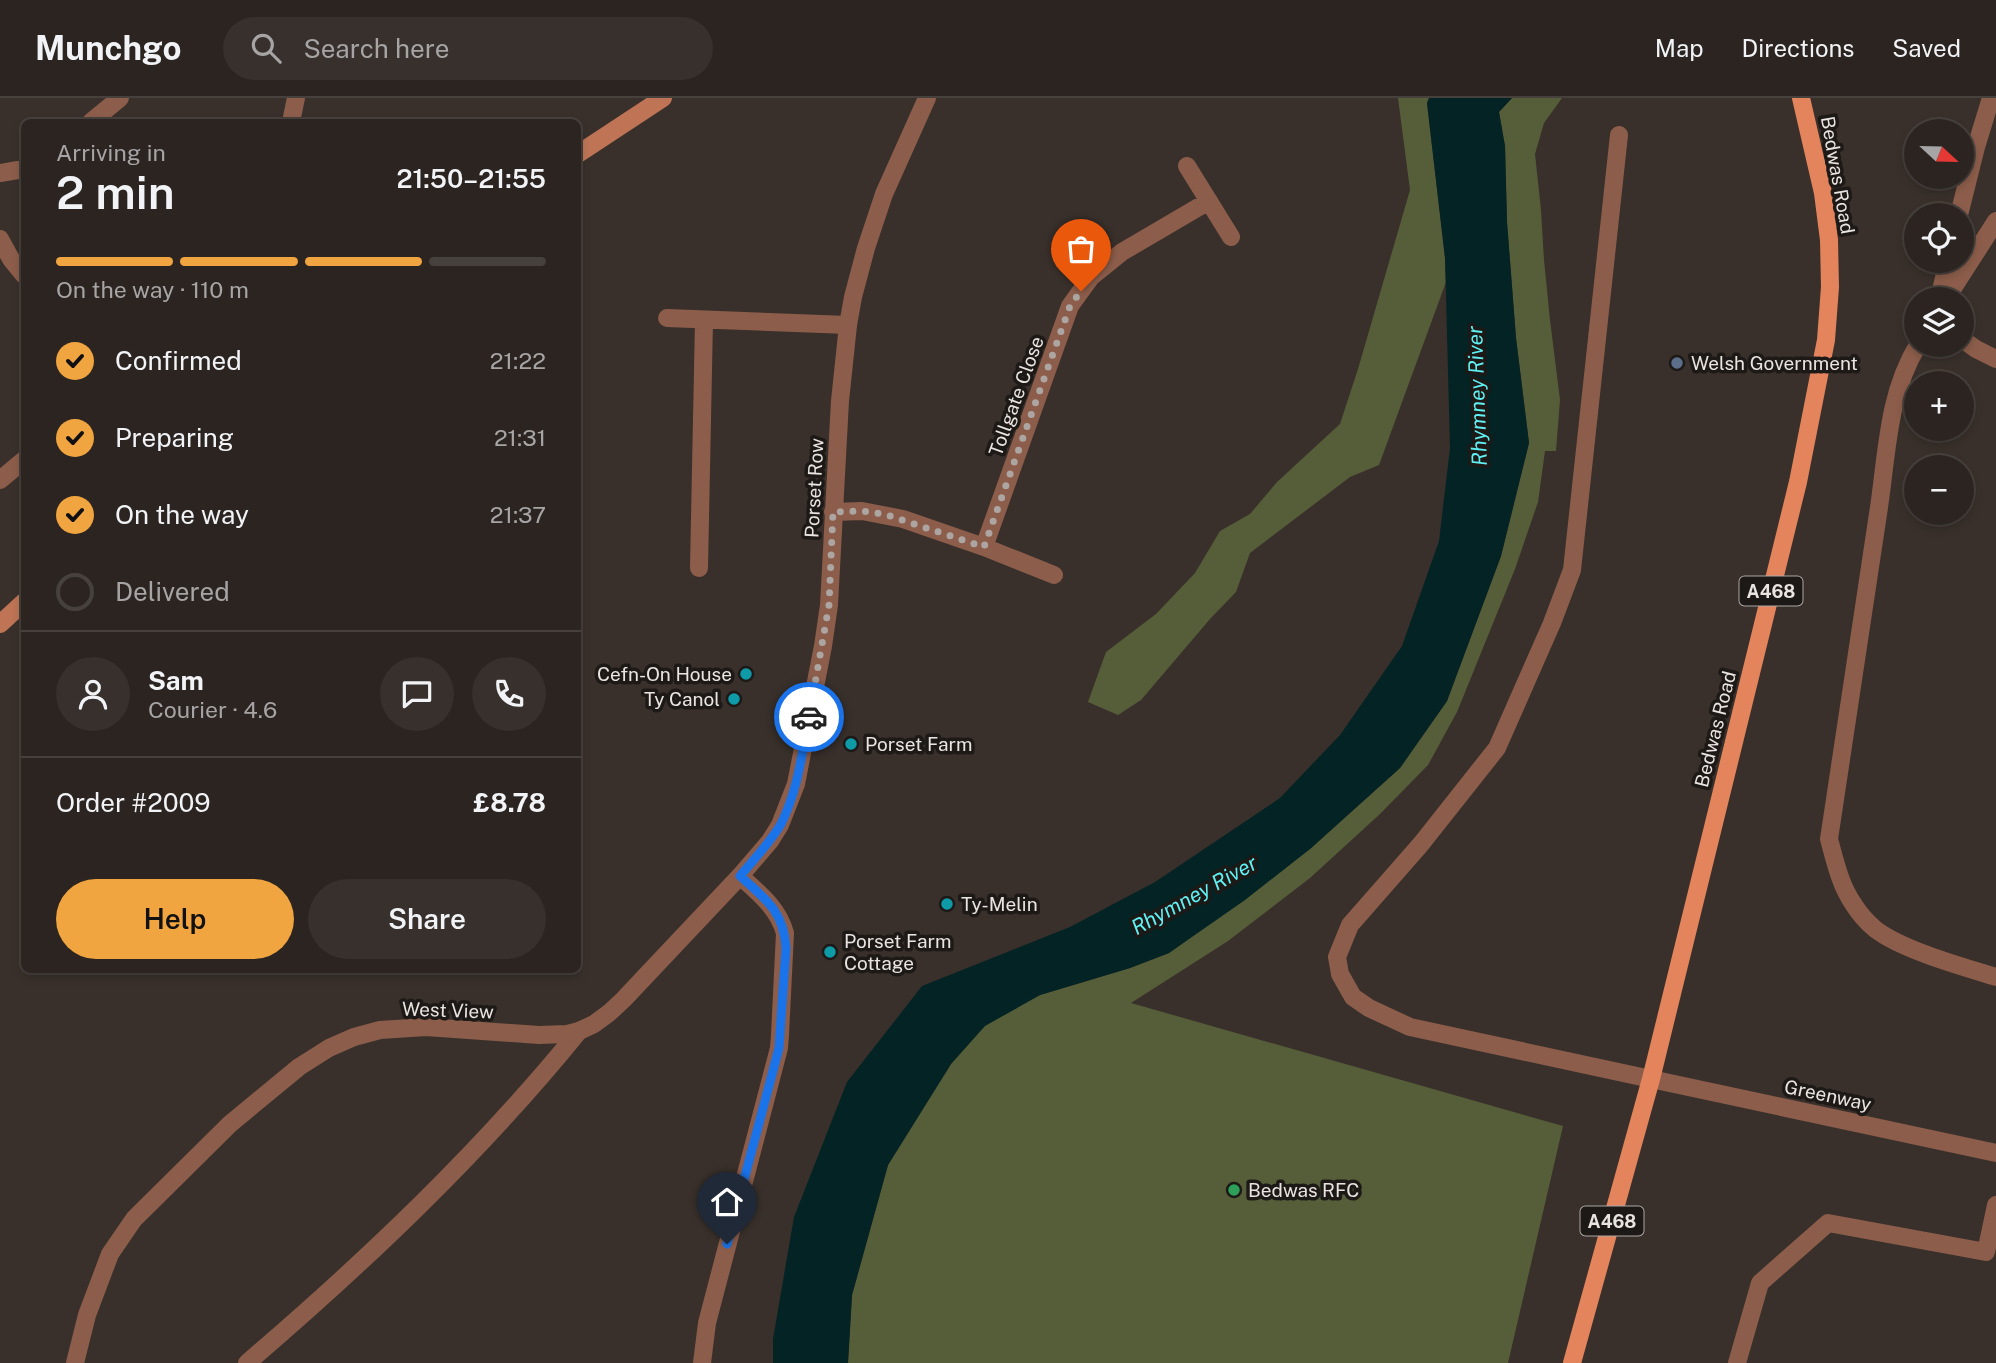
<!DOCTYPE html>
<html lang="en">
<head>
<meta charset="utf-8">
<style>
  body { margin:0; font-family:"Public Sans",sans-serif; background:#37302d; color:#f1f3f6; height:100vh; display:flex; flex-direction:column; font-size:26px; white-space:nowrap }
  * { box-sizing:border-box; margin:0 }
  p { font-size:23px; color:#a6a4a5 }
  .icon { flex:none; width:38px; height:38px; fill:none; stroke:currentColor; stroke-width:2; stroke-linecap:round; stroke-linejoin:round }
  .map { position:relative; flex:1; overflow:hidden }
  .details { position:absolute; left:21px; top:21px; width:560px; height:854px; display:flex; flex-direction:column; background:#2b2420; border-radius:10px; box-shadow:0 4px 10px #0003,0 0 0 2px #47413e }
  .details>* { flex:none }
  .needle { width:46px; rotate:112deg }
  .buttons { position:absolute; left:1904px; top:21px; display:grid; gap:14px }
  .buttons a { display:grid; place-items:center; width:70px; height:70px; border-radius:50%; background:#2b2420; box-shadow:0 4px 10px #0003,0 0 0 2px #47413e; font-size:35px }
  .pin { position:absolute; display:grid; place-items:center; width:60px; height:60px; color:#fff; margin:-72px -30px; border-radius:50% 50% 50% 0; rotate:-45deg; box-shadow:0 0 7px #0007 }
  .pin .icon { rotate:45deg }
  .courier { position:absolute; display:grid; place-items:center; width:70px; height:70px; margin:-35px; border:5px solid #1a73e8; border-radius:50%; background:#fff; color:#222; box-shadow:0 2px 9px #0007 }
  .summary em { font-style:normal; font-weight:600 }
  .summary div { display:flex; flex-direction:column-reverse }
  .summary { display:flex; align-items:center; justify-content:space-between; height:119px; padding:0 35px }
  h1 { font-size:46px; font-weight:600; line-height:52px }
  .bar { display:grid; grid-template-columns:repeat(4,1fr); gap:10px 7px; align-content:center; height:84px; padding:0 35px }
  .bar i { height:9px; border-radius:5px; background:#47413e }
  .bar .selected { background:#f1a540 }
  .bar p { grid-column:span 4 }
  .line { display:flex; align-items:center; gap:18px; padding:0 35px; border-top:2px solid #47413e }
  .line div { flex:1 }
  .round { display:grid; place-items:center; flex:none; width:74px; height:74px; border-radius:37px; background:#37302d }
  ol { padding:0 35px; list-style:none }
  li { display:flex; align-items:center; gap:21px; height:77px }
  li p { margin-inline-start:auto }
  li .icon { padding:7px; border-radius:50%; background:#f1a540; color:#111; stroke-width:4 }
  li:last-child { color:#a6a4a5 }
  li i { width:38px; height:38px; border:4px solid #47413e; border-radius:50% }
  .action { display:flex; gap:14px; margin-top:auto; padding:14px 35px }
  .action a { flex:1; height:80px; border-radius:42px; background:#f1a540; color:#111; font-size:28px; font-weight:600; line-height:80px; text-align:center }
  .action a+a { background:#37302d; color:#f1f3f6 }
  header { display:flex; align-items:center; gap:42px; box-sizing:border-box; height:98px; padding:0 35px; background:#2b2420; border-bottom:2px solid #47413e }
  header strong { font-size:33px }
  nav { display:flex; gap:38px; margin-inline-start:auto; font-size:24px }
  .search { width:490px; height:63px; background:#37302d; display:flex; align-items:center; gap:18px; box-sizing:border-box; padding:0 24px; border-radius:38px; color:#a6a4a5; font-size:26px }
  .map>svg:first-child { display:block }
  .green { fill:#565e39 }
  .water { fill:#032324 }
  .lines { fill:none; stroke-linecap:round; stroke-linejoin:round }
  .lane { stroke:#8c5d4a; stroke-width:18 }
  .street { stroke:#8c5d4a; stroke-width:18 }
  .secondary { stroke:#be7455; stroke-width:18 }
  .primary { stroke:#e4845c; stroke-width:18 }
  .done { stroke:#aca5a1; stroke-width:7; stroke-dasharray:0 12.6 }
  .route { stroke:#1a73e8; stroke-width:9 }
  .service-dot { fill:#5c6f8a; stroke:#1d1917; stroke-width:2.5 }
  .culture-dot { fill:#0f9aa8; stroke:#1d1917; stroke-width:2.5 }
  .leisure-dot { fill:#2e9e5b; stroke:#1d1917; stroke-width:2.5 }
  .labels { text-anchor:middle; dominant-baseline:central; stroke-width:7; stroke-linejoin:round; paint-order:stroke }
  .shield { fill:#1d1917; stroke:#aca7a4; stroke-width:2 }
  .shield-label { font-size:18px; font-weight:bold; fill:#eae4e1 }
  .street-label { font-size:19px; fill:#eae4e1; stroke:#1d1917 }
  .poi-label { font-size:19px; fill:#eae4e1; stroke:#1d1917; text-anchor:start }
  .water-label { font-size:21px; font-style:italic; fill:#5ff0f4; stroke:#1d1917 }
</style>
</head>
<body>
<header>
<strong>Munchgo</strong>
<div class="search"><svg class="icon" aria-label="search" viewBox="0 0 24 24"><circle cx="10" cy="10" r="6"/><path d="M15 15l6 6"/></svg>Search here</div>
<nav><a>Map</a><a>Directions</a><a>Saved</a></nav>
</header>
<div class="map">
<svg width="1996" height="1265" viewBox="0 0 1996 1265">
  <rect width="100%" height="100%" fill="#39302b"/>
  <path class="green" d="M 1398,0 L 1429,0 L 1427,5 L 1445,160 L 1446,184 L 1379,367 L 1350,379 L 1250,455 L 1236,494 L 1210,521 L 1141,602 L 1118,617 L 1088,604 L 1106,554 L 1156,516 L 1195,475 L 1220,433 L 1250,416 L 1277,384 L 1340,326 L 1358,271 L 1410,92 Z
    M 1512,0 L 1562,0 L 1544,25 L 1535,56 L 1541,112 L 1544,162 L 1550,222 L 1560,302 L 1556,353 L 1545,353 L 1538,404 L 1515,471 L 1457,614 L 1428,667 L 1380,716 L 1310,780 L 1228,843 L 1131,905 L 1563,1028 L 1508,1265 L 848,1265 L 852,1197 L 888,1067 L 951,966 L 985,927 L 1040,897 L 1130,870 L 1169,855 L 1310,751 L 1400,670 L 1447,603 L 1501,458 L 1529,345 L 1516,240 L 1507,124 L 1505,48 L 1499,14 Z"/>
  <path class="water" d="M 1429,0 L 1512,0 L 1499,14 L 1505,48 L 1507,124 L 1516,240 L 1529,345 L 1501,458 L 1447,603 L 1400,670 L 1310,751 L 1245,802 L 1169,855 L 1130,870 L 1040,897 L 985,928 L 951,966 L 888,1067 L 852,1197 L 848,1265 L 773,1265 L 773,1241 L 794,1119 L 847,984 L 922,888 L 1070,829 L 1155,784 L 1280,700 L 1340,637 L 1402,548 L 1439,443 L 1450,350 L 1445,160 L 1427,5 Z"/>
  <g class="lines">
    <path class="lane" d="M 91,24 L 120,0
      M 1619,37 L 1572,472 L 1552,525 L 1497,650 L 1421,746 L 1350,827 L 1337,859 L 1340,876 L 1353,899 L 1369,910 L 1410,929 L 1651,981
      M 1959,117 L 1976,49 L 1991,0
      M 1939,201 L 1948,163
      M 1946,201 L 1996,123
      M 667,220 L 848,227
      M 1962,241 L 1976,251 L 1996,261
      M 1918,247 C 1887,297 1887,359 1878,416 C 1861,524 1846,633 1829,741 C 1835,763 1840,787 1854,807 C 1859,815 1868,825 1875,831 C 1902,852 1963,869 1996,879
      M 699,470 L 704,222
      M 247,1265 C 366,1163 480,1055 579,933
      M 1737,1265 L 1760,1185 L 1828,1125 L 1986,1154 L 1996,1107"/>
    <path class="street" d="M 291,24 L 296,0
      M 1187,68 L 1231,139
      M 0,75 L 18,72
      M 0,141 L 11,161 L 24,177
      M 0,382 L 24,362
      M 833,414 L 862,413 L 903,421 L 984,449 L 1054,477
      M 984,449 L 1070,208 L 1091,179 L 1122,154 L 1209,103
      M 1651,981 L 1996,1055
      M 75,1265 L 87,1217 L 110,1156 L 134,1121 L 230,1026 L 299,969 L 329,950 L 354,939 L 380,932 L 426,929 L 539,937 L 567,936 L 579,933 L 594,926 L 609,915 L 623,902 L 740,778 L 770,743 L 780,727 L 796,686 L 823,548 L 829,507 L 840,303 L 848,227 L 853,199 L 866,150 L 884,96 L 927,0
      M 702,1265 L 707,1225 L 779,950 L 780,937 L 785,835 C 778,810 759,795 740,778"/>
    <path class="secondary" d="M 578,56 L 663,0
      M 0,526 L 24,504"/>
    <path class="primary" d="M 1572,1265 L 1651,981 L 1798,384 L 1826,242 L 1830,189 L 1829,142 L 1823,95 L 1801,0"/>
  </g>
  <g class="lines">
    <path class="done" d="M 809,619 L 829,507 L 833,414 L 862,413 L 884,416 L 984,449 L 1070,208 L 1081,193"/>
    <path class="route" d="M 727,1146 L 779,950 L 786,850 C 784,814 766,801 740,778 C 754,761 770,745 781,726 C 798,692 802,655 809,619"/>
  </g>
  <circle class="service-dot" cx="1677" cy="265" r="7"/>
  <g class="culture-dot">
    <circle cx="746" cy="576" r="7"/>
    <circle cx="734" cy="601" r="7"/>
    <circle cx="851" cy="646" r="7"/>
    <circle cx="947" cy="806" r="7"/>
    <circle cx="830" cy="854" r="7"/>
  </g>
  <circle class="leisure-dot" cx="1234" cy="1092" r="7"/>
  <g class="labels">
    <g class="shield">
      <rect x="1739.5" y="478.5" width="63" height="29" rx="5"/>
      <rect x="1580.5" y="1108.5" width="63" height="29" rx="5"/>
    </g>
    <g class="shield-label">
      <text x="1771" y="493">A468</text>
      <text x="1612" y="1123">A468</text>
    </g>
    <g class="street-label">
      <text transform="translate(1838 77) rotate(80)">Bedwas Road</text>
      <text transform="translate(1016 298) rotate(-70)">Tollgate Close</text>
      <text transform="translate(814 390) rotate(-87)">Porset Row</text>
      <text transform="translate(1715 631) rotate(-76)">Bedwas Road</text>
      <text transform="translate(448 912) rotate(2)">West View</text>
      <text transform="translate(1828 997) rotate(12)">Greenway</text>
    </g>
    <g class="poi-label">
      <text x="1691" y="265">Welsh Government</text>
      <text x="732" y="576" text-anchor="end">Cefn-On House</text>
      <text x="720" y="601" text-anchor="end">Ty Canol</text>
      <text x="865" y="646">Porset Farm</text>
      <text x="961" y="806">Ty-Melin</text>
      <text x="844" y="843">Porset Farm<tspan x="844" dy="22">Cottage</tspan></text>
      <text x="1248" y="1092">Bedwas RFC</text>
    </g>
    <g class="water-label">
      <text transform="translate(1477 298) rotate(-92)">Rhymney River</text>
      <text transform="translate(1194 797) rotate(-29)">Rhymney River</text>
    </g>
  </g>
</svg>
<div class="buttons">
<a><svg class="needle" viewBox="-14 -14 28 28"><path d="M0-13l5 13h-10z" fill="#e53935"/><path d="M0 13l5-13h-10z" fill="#a6a4a5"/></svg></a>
<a><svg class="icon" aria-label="locate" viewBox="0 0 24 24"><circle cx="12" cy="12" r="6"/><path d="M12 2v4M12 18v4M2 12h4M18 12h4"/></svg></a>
<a><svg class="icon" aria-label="layers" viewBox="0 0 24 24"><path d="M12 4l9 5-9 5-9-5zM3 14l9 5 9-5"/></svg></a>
<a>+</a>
<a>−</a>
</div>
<div class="pin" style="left:1081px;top:193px;background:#ea580c"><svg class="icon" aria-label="bag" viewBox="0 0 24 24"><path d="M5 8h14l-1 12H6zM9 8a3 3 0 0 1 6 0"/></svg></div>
<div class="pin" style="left:727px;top:1146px;background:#1f2937"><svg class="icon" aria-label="home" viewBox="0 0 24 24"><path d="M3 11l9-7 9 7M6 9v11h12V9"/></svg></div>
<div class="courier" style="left:809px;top:619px"><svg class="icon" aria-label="car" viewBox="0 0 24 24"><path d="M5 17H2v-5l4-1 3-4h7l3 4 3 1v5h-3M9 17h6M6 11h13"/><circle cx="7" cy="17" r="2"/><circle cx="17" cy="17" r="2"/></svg></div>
<section class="details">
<div class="summary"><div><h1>2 min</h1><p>Arriving in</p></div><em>21:50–21:55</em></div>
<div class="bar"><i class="selected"></i><i class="selected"></i><i class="selected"></i><i></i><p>On the way · 110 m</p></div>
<ol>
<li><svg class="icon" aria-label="check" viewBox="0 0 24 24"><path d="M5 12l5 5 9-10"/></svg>Confirmed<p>21:22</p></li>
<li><svg class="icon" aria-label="check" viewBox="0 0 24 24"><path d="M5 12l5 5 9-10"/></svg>Preparing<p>21:31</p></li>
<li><svg class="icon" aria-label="check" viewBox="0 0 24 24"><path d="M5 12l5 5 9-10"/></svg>On the way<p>21:37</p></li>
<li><i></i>Delivered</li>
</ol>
<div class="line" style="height:126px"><a class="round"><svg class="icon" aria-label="person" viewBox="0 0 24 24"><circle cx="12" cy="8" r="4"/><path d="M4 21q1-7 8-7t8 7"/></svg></a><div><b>Sam</b><p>Courier · 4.6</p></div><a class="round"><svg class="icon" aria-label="chat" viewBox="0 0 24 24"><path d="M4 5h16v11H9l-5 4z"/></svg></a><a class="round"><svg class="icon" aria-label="phone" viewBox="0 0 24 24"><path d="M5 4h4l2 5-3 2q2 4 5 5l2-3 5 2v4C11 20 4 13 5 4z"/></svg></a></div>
<div class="line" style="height:91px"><div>Order #2009</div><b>£8.78</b></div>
<div class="action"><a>Help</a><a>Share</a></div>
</section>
</div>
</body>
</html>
